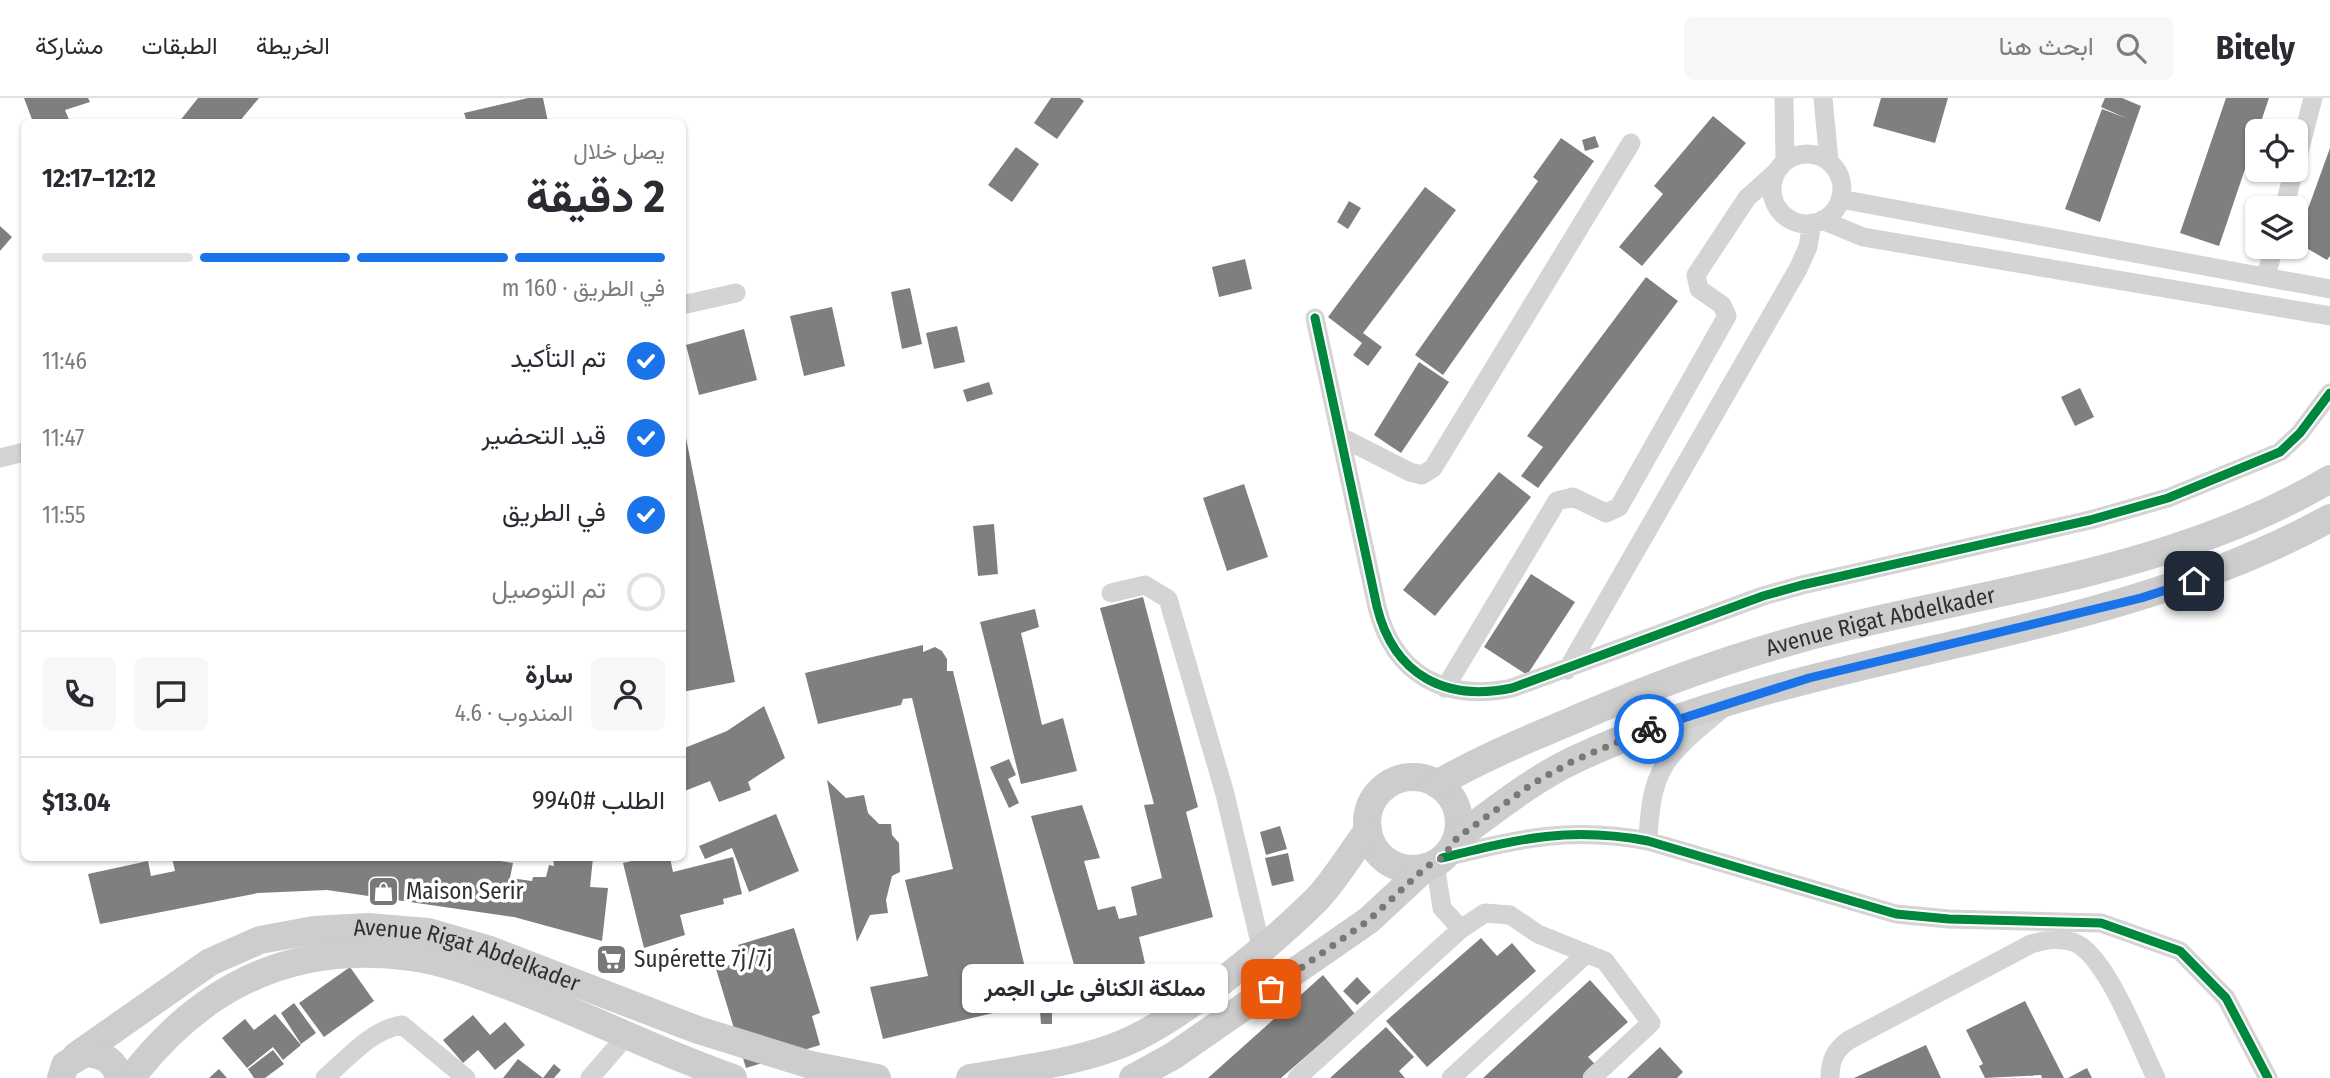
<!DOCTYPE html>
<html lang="ar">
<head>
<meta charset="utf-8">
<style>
  body { margin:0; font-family:"Fira Sans Condensed",Vazirmatn,sans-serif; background:#f7f7f7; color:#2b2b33; direction:rtl; height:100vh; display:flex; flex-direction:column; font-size:26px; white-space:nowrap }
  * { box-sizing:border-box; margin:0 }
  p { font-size:23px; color:#7c7c81 }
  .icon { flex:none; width:38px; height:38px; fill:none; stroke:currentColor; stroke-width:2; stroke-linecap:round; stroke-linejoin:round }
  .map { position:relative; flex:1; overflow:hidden; direction:ltr }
  .details { position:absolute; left:21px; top:21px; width:665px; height:742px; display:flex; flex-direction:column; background:#fff; border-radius:10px; box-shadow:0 2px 5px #0004; direction:rtl }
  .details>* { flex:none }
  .controls { position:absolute; left:2245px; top:21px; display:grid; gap:14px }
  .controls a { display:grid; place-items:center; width:63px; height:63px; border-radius:10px; background:#fff; box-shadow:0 2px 5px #0004; font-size:35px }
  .pin { position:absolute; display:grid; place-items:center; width:60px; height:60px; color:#fff; margin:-30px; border-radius:14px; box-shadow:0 4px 10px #0006 }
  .courier { position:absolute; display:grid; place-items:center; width:70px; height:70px; margin:-35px; border:5px solid #1a73e8; border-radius:50%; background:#fff; color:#222; box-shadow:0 2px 9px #0007 }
  .bubble { position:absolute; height:49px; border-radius:10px; background:#fff; box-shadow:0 2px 5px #0004; font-size:23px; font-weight:700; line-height:49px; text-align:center; direction:rtl }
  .overview em { font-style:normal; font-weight:700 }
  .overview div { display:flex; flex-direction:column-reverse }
  .overview { display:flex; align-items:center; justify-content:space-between; height:119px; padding:0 21px }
  h1 { font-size:46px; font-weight:700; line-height:52px }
  .bar { display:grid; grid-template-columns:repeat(4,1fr); gap:10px 7px; align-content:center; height:84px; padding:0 21px }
  .bar i { height:9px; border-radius:5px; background:#e1e1e2 }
  .bar .selected { background:#1a73e8 }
  .bar p { grid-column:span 4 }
  .line { display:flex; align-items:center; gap:18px; padding:0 21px; border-top:2px solid #e1e1e2 }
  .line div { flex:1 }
  .round { display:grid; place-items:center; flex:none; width:74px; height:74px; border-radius:10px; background:#f7f7f7 }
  ol { padding:0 21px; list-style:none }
  li { display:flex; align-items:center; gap:21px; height:77px }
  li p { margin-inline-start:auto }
  li .icon { padding:7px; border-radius:50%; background:#1a73e8; color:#fff; stroke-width:4 }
  li:last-child { color:#7c7c81 }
  li i { width:38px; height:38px; border:4px solid #e1e1e2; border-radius:50% }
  header { display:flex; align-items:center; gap:42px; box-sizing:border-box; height:98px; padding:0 35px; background:#fff; border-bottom:2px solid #e1e1e2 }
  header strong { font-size:33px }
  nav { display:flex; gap:38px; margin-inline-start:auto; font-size:24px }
  .search { width:490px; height:63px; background:#f7f7f7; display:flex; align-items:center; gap:18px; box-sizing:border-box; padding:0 24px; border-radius:10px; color:#7c7c81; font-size:26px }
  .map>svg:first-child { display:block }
  .building { fill:#7f7f7f }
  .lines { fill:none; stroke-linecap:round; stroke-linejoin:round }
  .street { stroke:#d4d4d4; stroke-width:19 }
  .secondary { stroke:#cdcdcd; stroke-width:28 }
  .cycleway-casing { stroke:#fff; stroke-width:13 }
  .cycleway { stroke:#00873e; stroke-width:9 }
  .done { stroke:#787878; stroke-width:7; stroke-dasharray:0 12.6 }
  .route { stroke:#1a73e8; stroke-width:9 }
  .labels { text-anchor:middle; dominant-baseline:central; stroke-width:7; stroke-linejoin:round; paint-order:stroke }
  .street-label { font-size:23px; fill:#2f2f2f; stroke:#fff }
  .poi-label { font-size:23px; fill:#2f2f2f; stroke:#fff; text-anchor:start }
</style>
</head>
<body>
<header>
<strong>Bitely</strong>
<div class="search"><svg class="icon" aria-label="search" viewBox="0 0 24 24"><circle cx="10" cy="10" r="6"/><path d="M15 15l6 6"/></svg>ابحث هنا</div>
<nav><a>الخريطة</a><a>الطبقات</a><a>مشاركة</a></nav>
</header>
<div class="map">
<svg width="2330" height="980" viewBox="0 0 2330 980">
  <rect width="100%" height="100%" fill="#fff"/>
  <path class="building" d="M 24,0 L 88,0 L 90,4 L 65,12 L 70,24 L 33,24 Z
    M 198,0 L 259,0 L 239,24 L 179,24 Z
    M 528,0 L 543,0 L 548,24 L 467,24 L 464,15 Z
    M 1051,0 L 1080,0 L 1084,3 L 1057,41 L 1034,25 Z
    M 1881,0 L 1948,0 L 1935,45 L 1873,28 Z
    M 2105,0 L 2122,0 L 2141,8 L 2100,124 L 2065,111 L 2102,11 L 2126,20 L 2101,9 Z
    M 2226,0 L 2269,0 L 2219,148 L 2180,135 Z
    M 1713,18 L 1746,45 L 1642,168 L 1619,149 L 1663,96 L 1654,88 Z
    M 1595,38 L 1599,49 L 1585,53 L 1582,42 Z
    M 1561,40 L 1594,63 L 1443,277 L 1415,257 L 1538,83 L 1533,79 Z
    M 1016,49 L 1039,66 L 1012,104 L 988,87 Z
    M 2330,50 L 2330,158 L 2327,162 L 2296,144 Z
    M 1425,89 L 1456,112 L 1363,235 L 1382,249 L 1368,268 L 1353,257 L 1362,245 L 1328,219 Z
    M 1349,103 L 1361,110 L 1348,131 L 1337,124 Z
    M 0,128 L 12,139 L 0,153 Z
    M 1245,161 L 1252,191 L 1219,199 L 1212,169 Z
    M 1646,179 L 1678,203 L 1538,390 L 1521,378 L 1543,349 L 1527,338 Z
    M 910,190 L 922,246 L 902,251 L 891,194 Z
    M 832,209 L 845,268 L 804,278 L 790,218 Z
    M 957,228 L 965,264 L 934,271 L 926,235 Z
    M 744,231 L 757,282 L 699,297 L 686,247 Z
    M 1419,264 L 1449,284 L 1401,355 L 1374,337 Z
    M 989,284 L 993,296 L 967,304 L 963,292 Z
    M 2080,290 L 2094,319 L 2075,328 L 2061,299 Z
    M 682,320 L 735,584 L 682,594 Z
    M 1499,374 L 1531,399 L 1435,518 L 1403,492 Z
    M 1244,386 L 1268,459 L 1227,473 L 1203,400 Z
    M 994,426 L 998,476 L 978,478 L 973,428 Z
    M 1531,476 L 1575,504 L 1527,577 L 1484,549 Z
    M 1143,499 L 1198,709 L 1186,714 L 1213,819 L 1139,839 L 1145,865 L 1129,872 L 1130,881 L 1099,890 L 1096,882 L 1079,884 L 1031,718 L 1082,707 L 1100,760 L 1084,763 L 1098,812 L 1115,808 L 1119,821 L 1137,817 L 1131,789 L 1162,780 L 1144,707 L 1154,706 L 1100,510 Z
    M 1035,511 L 1039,529 L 1021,535 L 1042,627 L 1063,620 L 1077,673 L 1021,686 L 980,524 Z
    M 923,547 L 923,554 L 935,549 L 942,553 L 947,561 L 947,573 L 953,573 L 1028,882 L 1024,888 L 1028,895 L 1018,907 L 1007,907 L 1006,912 L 883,941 L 870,889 L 928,878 L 905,782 L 953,771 L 912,600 L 903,601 L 901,607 L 818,626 L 805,575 Z
    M 764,608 L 785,660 L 748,684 L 751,692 L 719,704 L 710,683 L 682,694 L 682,651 L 727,633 Z
    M 1009,661 L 1016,677 L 1008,681 L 1019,705 L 1009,710 L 990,669 Z
    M 827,682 L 846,700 L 864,697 L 868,715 L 879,726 L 891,726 L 892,737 L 899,745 L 900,774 L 892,778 L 886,802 L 888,815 L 870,817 L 857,844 Z
    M 776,716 L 799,773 L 749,794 L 732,750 L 705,761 L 699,748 Z
    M 1280,728 L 1287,751 L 1266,757 L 1260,734 Z
    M 1288,755 L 1294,783 L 1272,788 L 1265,760 Z
    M 733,759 L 742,796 L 723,801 L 724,806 L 680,817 L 685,837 L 644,850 L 623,765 L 645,760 L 670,760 L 673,774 Z
    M 172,760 L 409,760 L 425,763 L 425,760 L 480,760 L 513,765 L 510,780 L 532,783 L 533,779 L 546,779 L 549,767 L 554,768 L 553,760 L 593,760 L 590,789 L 608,790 L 602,843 L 514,819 L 327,792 L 258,795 L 100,826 L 88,776 L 148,763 L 151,778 L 175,773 Z
    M 794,830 L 820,915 L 812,918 L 820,947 L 746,970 L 716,871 L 743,863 L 738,847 Z
    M 1481,840 L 1497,858 L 1512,845 L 1536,873 L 1427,969 L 1386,923 Z
    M 350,869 L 374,903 L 324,939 L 299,905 Z
    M 1323,877 L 1355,916 L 1281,980 L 1208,980 Z
    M 1357,879 L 1371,894 L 1357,907 L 1343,893 Z
    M 1590,882 L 1628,924 L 1588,959 L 1597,968 L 1584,980 L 1483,980 Z
    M 2025,903 L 2064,980 L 2042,980 L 2041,977 L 1985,980 L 1979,968 L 1983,966 L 1966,932 Z
    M 294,905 L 316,935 L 301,946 L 281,915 Z
    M 1052,912 L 1052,926 L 1041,926 L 1040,913 Z
    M 275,916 L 301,947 L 283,962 L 273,949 L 247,970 L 222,940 L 245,921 L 254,932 Z
    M 473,917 L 490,937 L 505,924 L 525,947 L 495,972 L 478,952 L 463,965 L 443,942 Z
    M 1386,929 L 1414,959 L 1399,973 L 1405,980 L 1330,980 Z
    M 1926,947 L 1941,980 L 1854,980 Z
    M 1660,949 L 1683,974 L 1677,980 L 1627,980 Z
    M 273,952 L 284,966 L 265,980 L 254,980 L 248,971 Z
    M 518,961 L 543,980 L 554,966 L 561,972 L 554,980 L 503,980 Z
    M 2087,970 L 2092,980 L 2068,980 Z
    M 219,971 L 227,980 L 209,980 Z"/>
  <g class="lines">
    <path class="street" d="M 1784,0 L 1785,63
      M 1823,0 L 1829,64
      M1772 91a35 35 0 1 1 70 0a35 35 0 1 1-70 0Z
      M 2296,65 L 2313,0
      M 1840,101 L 2330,191
      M 2284,110 L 2294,72
      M 1822,122 L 1863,139 L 2330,218
      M 2266,178 L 2274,149
      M 682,207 L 736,195
      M 1315,220 L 1377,509 C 1394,577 1445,604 1512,590 L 1763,498 L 1802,487 L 2090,422 L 2168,400 L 2280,354 L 2300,335 L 2330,295
      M 1341,339 L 1410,374 L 1422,377 L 1433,370 L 1631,45
      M 0,360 L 24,354
      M 1111,495 L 1145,487 L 1168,501 L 1225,696 L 1261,849
      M 1567,572 L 1798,171 L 1808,149 L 1812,125
      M 1445,590 L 1557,403 L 1573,399 L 1606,415 L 1619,409 L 1727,218 L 1722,207 L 1699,191 L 1696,177 L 1747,100 L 1776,74
      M 1648,743 C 1651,667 1666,658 1722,611
      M 1442,760 C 1519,741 1568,728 1648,743 L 1896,816 L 1949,821 L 2101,825 L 2180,853 L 2226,900 L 2268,980
      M 1435,766 L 1442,810 L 1461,831
      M 325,980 C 347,961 372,931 402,927 L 466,980
      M 590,980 L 627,937
      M 1297,980 L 1461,831 L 1485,815 L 1510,817 L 1538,836 L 1605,863 L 1651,925 L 1592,980
      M 1451,980 L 1585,857
      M 1830,980 C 1830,962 1835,952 1849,942 L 2031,846 C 2046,842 2058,839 2073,844 C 2106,855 2140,948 2156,980"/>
    <g class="secondary">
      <circle cx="1413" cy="725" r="46"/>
      <path id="s1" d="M 1437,686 C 1482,660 1528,641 1576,621 C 1664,583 1753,551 1846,529 C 2008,490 2184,468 2330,381"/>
      <path d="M 1457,740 C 1495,712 1533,681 1576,661 C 1817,548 2098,548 2330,420"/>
      <path id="s2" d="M 76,958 L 210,864 L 260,842 L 314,832 L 368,829 L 428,834 L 490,852 L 698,932 L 811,967 L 877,980"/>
      <path d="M 61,980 L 65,967 L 85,955 C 102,956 115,962 119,980"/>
      <path d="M 131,980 C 202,887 293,843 412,859 C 442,863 474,875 503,886 C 581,914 654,953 733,980"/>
      <path d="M 970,980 C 1021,971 1089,963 1135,940 C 1189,914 1274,844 1317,801 C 1336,781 1351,755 1368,732"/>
      <path d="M 1133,980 L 1173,958 L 1369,822 L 1426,769"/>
    </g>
    <defs>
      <path id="cycleway" d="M 1315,220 L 1377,509 C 1394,577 1445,604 1512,590 L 1763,498 L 1802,487 L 2090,422 L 2168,400 L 2280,354 L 2300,335 L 2330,295
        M 1442,760 C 1519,741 1568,728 1648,743 L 1896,816 L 1949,821 L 2101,825 L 2180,853 L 2226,900 L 2268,980"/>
    </defs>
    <use href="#cycleway" class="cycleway-casing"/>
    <use href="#cycleway" class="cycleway"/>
  </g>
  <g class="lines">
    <path class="done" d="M 1271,891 L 1369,822 L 1426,769 L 1442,760 L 1457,740 L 1532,686 L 1575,662 L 1649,631"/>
    <path class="route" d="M 1649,631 L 1809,580 L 2141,500 L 2194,483"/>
  </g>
  <defs>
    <symbol id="shop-square" viewBox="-11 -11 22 22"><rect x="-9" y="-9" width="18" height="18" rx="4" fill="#787878" stroke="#fff"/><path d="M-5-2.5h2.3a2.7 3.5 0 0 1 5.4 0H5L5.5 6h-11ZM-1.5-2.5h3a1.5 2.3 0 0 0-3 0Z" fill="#fff"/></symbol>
    <symbol id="supermarket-square" viewBox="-11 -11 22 22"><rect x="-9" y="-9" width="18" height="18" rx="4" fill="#787878" stroke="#fff"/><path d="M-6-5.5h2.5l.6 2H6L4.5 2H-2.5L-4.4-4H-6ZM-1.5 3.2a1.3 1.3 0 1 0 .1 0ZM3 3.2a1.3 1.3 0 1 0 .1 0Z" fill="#fff"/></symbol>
  </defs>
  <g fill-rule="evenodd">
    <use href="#shop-square" x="366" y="776" width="35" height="35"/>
    <use href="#supermarket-square" x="594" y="844" width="35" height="35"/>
  </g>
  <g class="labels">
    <g class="street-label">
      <text stroke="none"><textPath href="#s1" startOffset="474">Avenue Rigat Abdelkader</textPath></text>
      <text stroke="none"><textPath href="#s2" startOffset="430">Avenue Rigat Abdelkader</textPath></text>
    </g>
    <g class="poi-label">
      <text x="406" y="793">Maison Serir</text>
      <text x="634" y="861">Supérette 7j/7j</text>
    </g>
  </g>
</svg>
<div class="controls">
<a><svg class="icon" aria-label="locate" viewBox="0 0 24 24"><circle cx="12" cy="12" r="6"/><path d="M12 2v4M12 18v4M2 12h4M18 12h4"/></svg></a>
<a><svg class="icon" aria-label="layers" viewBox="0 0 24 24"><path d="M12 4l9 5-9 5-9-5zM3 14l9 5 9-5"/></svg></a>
</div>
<div class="pin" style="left:1271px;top:891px;background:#ea580c"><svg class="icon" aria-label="bag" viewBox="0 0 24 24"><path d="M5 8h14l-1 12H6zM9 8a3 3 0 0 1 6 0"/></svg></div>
<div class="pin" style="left:2194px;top:483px;background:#1f2937"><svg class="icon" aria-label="home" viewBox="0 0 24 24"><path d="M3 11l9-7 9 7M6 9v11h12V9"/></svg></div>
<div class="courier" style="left:1649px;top:631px"><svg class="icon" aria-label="bike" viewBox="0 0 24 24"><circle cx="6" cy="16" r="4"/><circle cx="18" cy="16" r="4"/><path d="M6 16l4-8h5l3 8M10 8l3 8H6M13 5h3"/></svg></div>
<div class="bubble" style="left:962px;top:866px;width:266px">مملكة الكنافى على الجمر</div>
<section class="details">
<div class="overview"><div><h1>2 دقيقة</h1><p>يصل خلال</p></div><em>12:12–12:17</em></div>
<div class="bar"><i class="selected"></i><i class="selected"></i><i class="selected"></i><i></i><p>في الطريق · 160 m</p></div>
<ol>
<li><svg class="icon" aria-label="check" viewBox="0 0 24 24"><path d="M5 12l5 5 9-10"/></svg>تم التأكيد<p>11:46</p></li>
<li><svg class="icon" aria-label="check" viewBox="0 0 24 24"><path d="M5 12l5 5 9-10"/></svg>قيد التحضير<p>11:47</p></li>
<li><svg class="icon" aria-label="check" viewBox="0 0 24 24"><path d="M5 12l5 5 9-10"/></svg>في الطريق<p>11:55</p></li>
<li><i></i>تم التوصيل</li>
</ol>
<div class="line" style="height:126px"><a class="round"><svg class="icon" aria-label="person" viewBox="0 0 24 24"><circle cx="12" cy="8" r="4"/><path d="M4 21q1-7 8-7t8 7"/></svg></a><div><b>سارة</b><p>المندوب · 4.6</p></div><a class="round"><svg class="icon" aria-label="chat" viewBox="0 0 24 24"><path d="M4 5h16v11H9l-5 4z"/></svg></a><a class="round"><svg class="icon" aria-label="phone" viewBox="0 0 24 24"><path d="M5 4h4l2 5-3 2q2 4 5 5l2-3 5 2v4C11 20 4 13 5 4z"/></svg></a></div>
<div class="line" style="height:91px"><div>الطلب #9940</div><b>$13.04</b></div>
</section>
</div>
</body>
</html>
